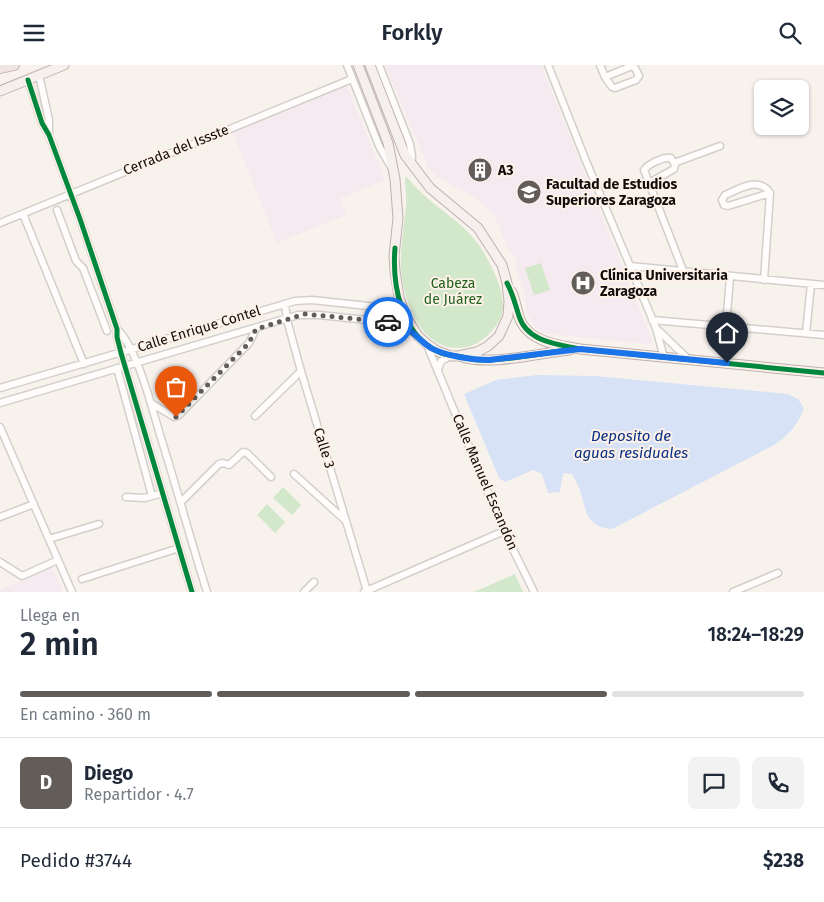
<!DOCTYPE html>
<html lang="es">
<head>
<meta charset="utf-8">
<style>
  body { margin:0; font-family:"Fira Sans",sans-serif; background:#f2f2f3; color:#1f2937; height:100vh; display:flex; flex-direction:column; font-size:19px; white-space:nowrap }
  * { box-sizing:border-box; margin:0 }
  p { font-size:16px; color:#747a83 }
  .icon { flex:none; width:28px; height:28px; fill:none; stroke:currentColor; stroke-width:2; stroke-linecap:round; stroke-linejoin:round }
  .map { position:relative; height:527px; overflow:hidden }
  .side { display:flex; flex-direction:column; background:#fff; flex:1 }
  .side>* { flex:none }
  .fabs { position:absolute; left:754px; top:15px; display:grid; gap:10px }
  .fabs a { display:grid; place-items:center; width:55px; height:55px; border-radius:8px; background:#fff; box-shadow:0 1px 4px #0004; font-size:25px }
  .pin { position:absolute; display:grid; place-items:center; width:42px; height:42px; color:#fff; margin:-51px -21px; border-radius:50% 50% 50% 0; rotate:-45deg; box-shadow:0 0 5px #0007 }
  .pin .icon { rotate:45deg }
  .courier { position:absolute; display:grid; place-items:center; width:50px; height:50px; margin:-25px; border:4px solid #1a73e8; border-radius:50%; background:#fff; color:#222; box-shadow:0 1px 6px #0007 }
  .headline em { font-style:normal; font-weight:600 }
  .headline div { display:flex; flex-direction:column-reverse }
  .headline { display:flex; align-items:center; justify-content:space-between; height:85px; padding:0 20px }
  h1 { font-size:32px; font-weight:600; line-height:38px }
  .bar { display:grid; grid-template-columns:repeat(4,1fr); gap:8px 5px; align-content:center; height:60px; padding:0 20px }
  .bar i { height:6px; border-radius:4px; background:#e0e1e3 }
  .bar .active { background:#625d59 }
  .bar p { grid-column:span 4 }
  .line { display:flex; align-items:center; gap:12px; padding:0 20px; border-top:1px solid #e0e1e3 }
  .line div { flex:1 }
  .round { display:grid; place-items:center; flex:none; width:52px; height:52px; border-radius:8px; background:#f2f2f3 }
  header { display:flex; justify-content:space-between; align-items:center; height:65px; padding:0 20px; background:#fff; font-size:22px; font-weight:600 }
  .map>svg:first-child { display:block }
  .education { fill:#f6eaf1 }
  .green { fill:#d3e7cb }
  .water { fill:#d7e2f7 }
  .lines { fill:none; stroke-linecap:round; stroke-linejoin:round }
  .minor-casing { stroke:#d3cfcb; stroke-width:9 }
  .major-casing { stroke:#bfb1ad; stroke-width:11 }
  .highway-casing { stroke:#bfb1ad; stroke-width:12 }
  .minor { stroke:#fefdfc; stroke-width:6 }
  .major { stroke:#f5efed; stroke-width:9 }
  .highway { stroke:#f0e4e3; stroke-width:10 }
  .cycleway-casing { stroke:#fdf1e8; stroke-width:8 }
  .cycleway { stroke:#00873e; stroke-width:5 }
  .done { stroke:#625d59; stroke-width:5; stroke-dasharray:0 9 }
  .route { stroke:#1a73e8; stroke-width:6 }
  .labels { text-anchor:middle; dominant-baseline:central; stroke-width:4; stroke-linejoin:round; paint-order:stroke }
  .street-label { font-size:14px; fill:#110d0a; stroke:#fdf1e8 }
  .poi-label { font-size:14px; font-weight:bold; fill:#110d0a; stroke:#fdf1e8; text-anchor:start }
  .park-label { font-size:14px; fill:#21611c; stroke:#fdf1e8 }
  .water-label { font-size:15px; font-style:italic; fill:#062f86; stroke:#fdf1e8 }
</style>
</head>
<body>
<header><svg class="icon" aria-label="menu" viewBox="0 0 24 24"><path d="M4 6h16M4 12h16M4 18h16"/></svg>Forkly<svg class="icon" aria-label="search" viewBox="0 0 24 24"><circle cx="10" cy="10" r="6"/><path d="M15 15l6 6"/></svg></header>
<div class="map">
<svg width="824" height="527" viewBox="0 0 824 527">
  <rect width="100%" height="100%" fill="#f8f2ed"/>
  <path class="education" d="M 385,0 L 541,0 L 654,280 L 550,269 L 541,267 L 534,261 L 526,247 L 525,229 L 514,199 L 519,197 L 509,186 L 494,150 L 476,133 L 437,112 L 429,104 Z
    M 347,21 L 385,115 L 340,134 L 346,150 L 277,178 L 233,68 Z
    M 52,502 L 63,527 L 0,527 L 0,525 Z"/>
  <path class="green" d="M 407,112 C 412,118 417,124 423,129 C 443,148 468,161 483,186 C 492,202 504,224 503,243 C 502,251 499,257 494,263 C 478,285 451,290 429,272 C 419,264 413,249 408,237 C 395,200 403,176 406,140 C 407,131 405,122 405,113 Z
    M 541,198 L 550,225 L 534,230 L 525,203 Z
    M 283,422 L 301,440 L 292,450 L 273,433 Z
    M 267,439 L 285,457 L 275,468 L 257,450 Z
    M 515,509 L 523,527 L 474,527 Z"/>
  <path class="water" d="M 537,310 L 595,311 L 788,329 L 798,334 L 804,343 C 798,360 789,370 774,380 L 612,464 C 587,462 587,449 581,428 C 579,421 575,415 572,409 L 563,408 L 560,427 L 548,428 L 542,409 L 533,405 L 505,417 L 499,413 L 464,329 L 496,315 Z"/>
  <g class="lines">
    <defs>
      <path id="minor" d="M 347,0 L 379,81 L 391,102
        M 379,0 L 410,79 L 412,92 L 411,99
        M 548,0 L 586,96 L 656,263 L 664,293
        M 600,0 L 605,12 L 612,22 L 615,23 L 636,15 L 639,11 L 635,3 L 632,1 L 605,12
        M 39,10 L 49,55 L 49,69
        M 28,15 L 42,58 L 49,70 L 80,154 L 117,264 L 117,272 L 121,288 L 192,527
        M 674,98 L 720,81
        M 649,118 L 674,104 L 675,100 L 671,93 C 664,92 649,98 644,105 L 684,208
        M 57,145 L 76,196 L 83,203 L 107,266
        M 23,149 L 84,299
        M 0,158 L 352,14
        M 630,201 L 824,220
        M 764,215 L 770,128 C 759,111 739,124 725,130 L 722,135 L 724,140 L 728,141 L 770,128
        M 285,239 L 287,255 L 301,306 L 367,526
        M 652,255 L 824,270
        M 726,261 L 730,212
        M 117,264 C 138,284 152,344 161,373 C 177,424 191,476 207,527
        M 657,264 L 688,294
        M 806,268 L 811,219
        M 427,280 L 504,466 L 534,527
        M 117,303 L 152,431
        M 438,305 L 441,296 L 451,291
        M 0,323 L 295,236 L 312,235 L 387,243 L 393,241 L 400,235
        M 0,338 L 298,250 L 319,250 L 396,258 L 413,267
        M 151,338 L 174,352 L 178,351 L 249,278 L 256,264
        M 255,351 L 301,306
        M 0,362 L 72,527
        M 294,409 L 346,456
        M 126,432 L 145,433 L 163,428
        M 181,437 L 219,399 L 223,398 L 229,400 L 243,387 L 247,388 L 271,412
        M 0,452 L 34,439
        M 49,474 L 99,459
        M 0,497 L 22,511 L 58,495
        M 82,514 L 179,483
        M 304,527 L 314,517
        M 364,527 L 504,466
        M 733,527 L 778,508"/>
      <path id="major" d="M 358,0 L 388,78 L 395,114 L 398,153 L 394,191 L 395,206 L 399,232 L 405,250 L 418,271 L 427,279 L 437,286 L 451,291 L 458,291 L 477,287 L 488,281 L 499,271 L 508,251 L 509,236 L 507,218 L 502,200 L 478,163 L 430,123 L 405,90 L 370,0
        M 0,26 L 64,0
        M 512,227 C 516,237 517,248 521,257 C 532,278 560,280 580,284 L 824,308
        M 462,292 C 491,301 539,288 570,285"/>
      <path id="highway" d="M 0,3 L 14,0"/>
    </defs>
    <use href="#minor" class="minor-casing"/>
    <use href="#major" class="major-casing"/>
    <use href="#highway" class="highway-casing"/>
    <use href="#minor" class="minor"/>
    <use href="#major" class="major"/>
    <use href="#highway" class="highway"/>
    <defs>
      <path id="cycleway" d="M 28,15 L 42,58 L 49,70 L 80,154 L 117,264 L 117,272 L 121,288 L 192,527
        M 395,183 C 392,220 401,270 439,287 C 445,290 451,290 457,291 C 465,292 472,295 480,295 C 509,296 539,288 568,285
        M 507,218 C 513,229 515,239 519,251 C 527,277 557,279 580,284 L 824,308"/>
    </defs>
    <use href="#cycleway" class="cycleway-casing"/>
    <use href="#cycleway" class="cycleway"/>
  </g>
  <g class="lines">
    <path class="done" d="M 176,352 L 249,278 L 256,264 L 305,249 L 388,257"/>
    <path class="route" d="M 388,257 C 410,259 414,272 431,283 C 445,291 473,295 489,295 L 580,284 L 727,298"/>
  </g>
  <defs>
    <symbol id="building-disc" viewBox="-11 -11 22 22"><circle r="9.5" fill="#625d59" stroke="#fdf1e8"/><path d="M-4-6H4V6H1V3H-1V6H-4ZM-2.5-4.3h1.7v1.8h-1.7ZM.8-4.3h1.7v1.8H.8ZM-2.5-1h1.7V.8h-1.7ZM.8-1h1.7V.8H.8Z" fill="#fff"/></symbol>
    <symbol id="university-disc" viewBox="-11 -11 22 22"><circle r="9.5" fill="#625d59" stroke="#fdf1e8"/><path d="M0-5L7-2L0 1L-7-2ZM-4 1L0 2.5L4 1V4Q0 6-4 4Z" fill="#fff"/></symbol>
    <symbol id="hospital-disc" viewBox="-11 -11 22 22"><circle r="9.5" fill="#625d59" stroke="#fdf1e8"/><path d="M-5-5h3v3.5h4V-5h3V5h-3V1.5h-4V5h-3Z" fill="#fff"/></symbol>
  </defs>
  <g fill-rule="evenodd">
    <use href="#building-disc" x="466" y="91" width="28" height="28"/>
    <use href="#university-disc" x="515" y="113" width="28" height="28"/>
    <use href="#hospital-disc" x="569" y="204" width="28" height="28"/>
  </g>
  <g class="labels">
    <g class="street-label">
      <text transform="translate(176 85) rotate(-22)">Cerrada del Issste</text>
      <text transform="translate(199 264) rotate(-17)">Calle Enrique Contel</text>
      <text transform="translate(324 383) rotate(73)">Calle 3</text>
      <text transform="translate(485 417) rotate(67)">Calle Manuel Escandón</text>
    </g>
    <g class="poi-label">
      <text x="498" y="105">A3</text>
      <text x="546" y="119">Facultad de Estudios<tspan x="546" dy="16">Superiores Zaragoza</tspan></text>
      <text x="600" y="210">Clínica Universitaria<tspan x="600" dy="16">Zaragoza</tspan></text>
    </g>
    <g class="park-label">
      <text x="453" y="218">Cabeza<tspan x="453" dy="16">de Juárez</tspan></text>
    </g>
    <g class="water-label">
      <text x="631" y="371">Deposito de<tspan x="631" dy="17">aguas residuales</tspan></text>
    </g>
  </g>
</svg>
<div class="fabs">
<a><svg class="icon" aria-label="layers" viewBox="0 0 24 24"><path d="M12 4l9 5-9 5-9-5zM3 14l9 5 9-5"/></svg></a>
</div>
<div class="pin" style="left:176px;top:352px;background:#ea580c"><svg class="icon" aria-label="bag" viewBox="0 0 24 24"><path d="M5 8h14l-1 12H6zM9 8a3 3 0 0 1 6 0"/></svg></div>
<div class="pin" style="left:727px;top:298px;background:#1f2937"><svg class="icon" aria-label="home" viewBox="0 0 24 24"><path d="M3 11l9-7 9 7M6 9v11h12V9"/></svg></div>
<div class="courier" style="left:388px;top:257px"><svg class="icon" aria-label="car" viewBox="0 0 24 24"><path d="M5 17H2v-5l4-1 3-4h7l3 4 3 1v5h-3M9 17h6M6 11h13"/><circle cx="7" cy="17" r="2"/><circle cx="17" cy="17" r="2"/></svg></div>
</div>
<section class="side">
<div class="headline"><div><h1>2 min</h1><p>Llega en</p></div><em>18:24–18:29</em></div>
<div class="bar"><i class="active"></i><i class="active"></i><i class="active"></i><i></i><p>En camino · 360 m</p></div>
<div class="line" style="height:90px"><b class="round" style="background:#625d59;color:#fff">D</b><div><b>Diego</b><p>Repartidor · 4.7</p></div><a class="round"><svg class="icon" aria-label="chat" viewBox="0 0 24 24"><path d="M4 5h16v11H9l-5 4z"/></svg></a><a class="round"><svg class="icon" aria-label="phone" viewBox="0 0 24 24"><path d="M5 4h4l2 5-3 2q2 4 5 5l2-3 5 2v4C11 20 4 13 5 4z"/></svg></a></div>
<div class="line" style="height:65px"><div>Pedido #3744</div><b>$238</b></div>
</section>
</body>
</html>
